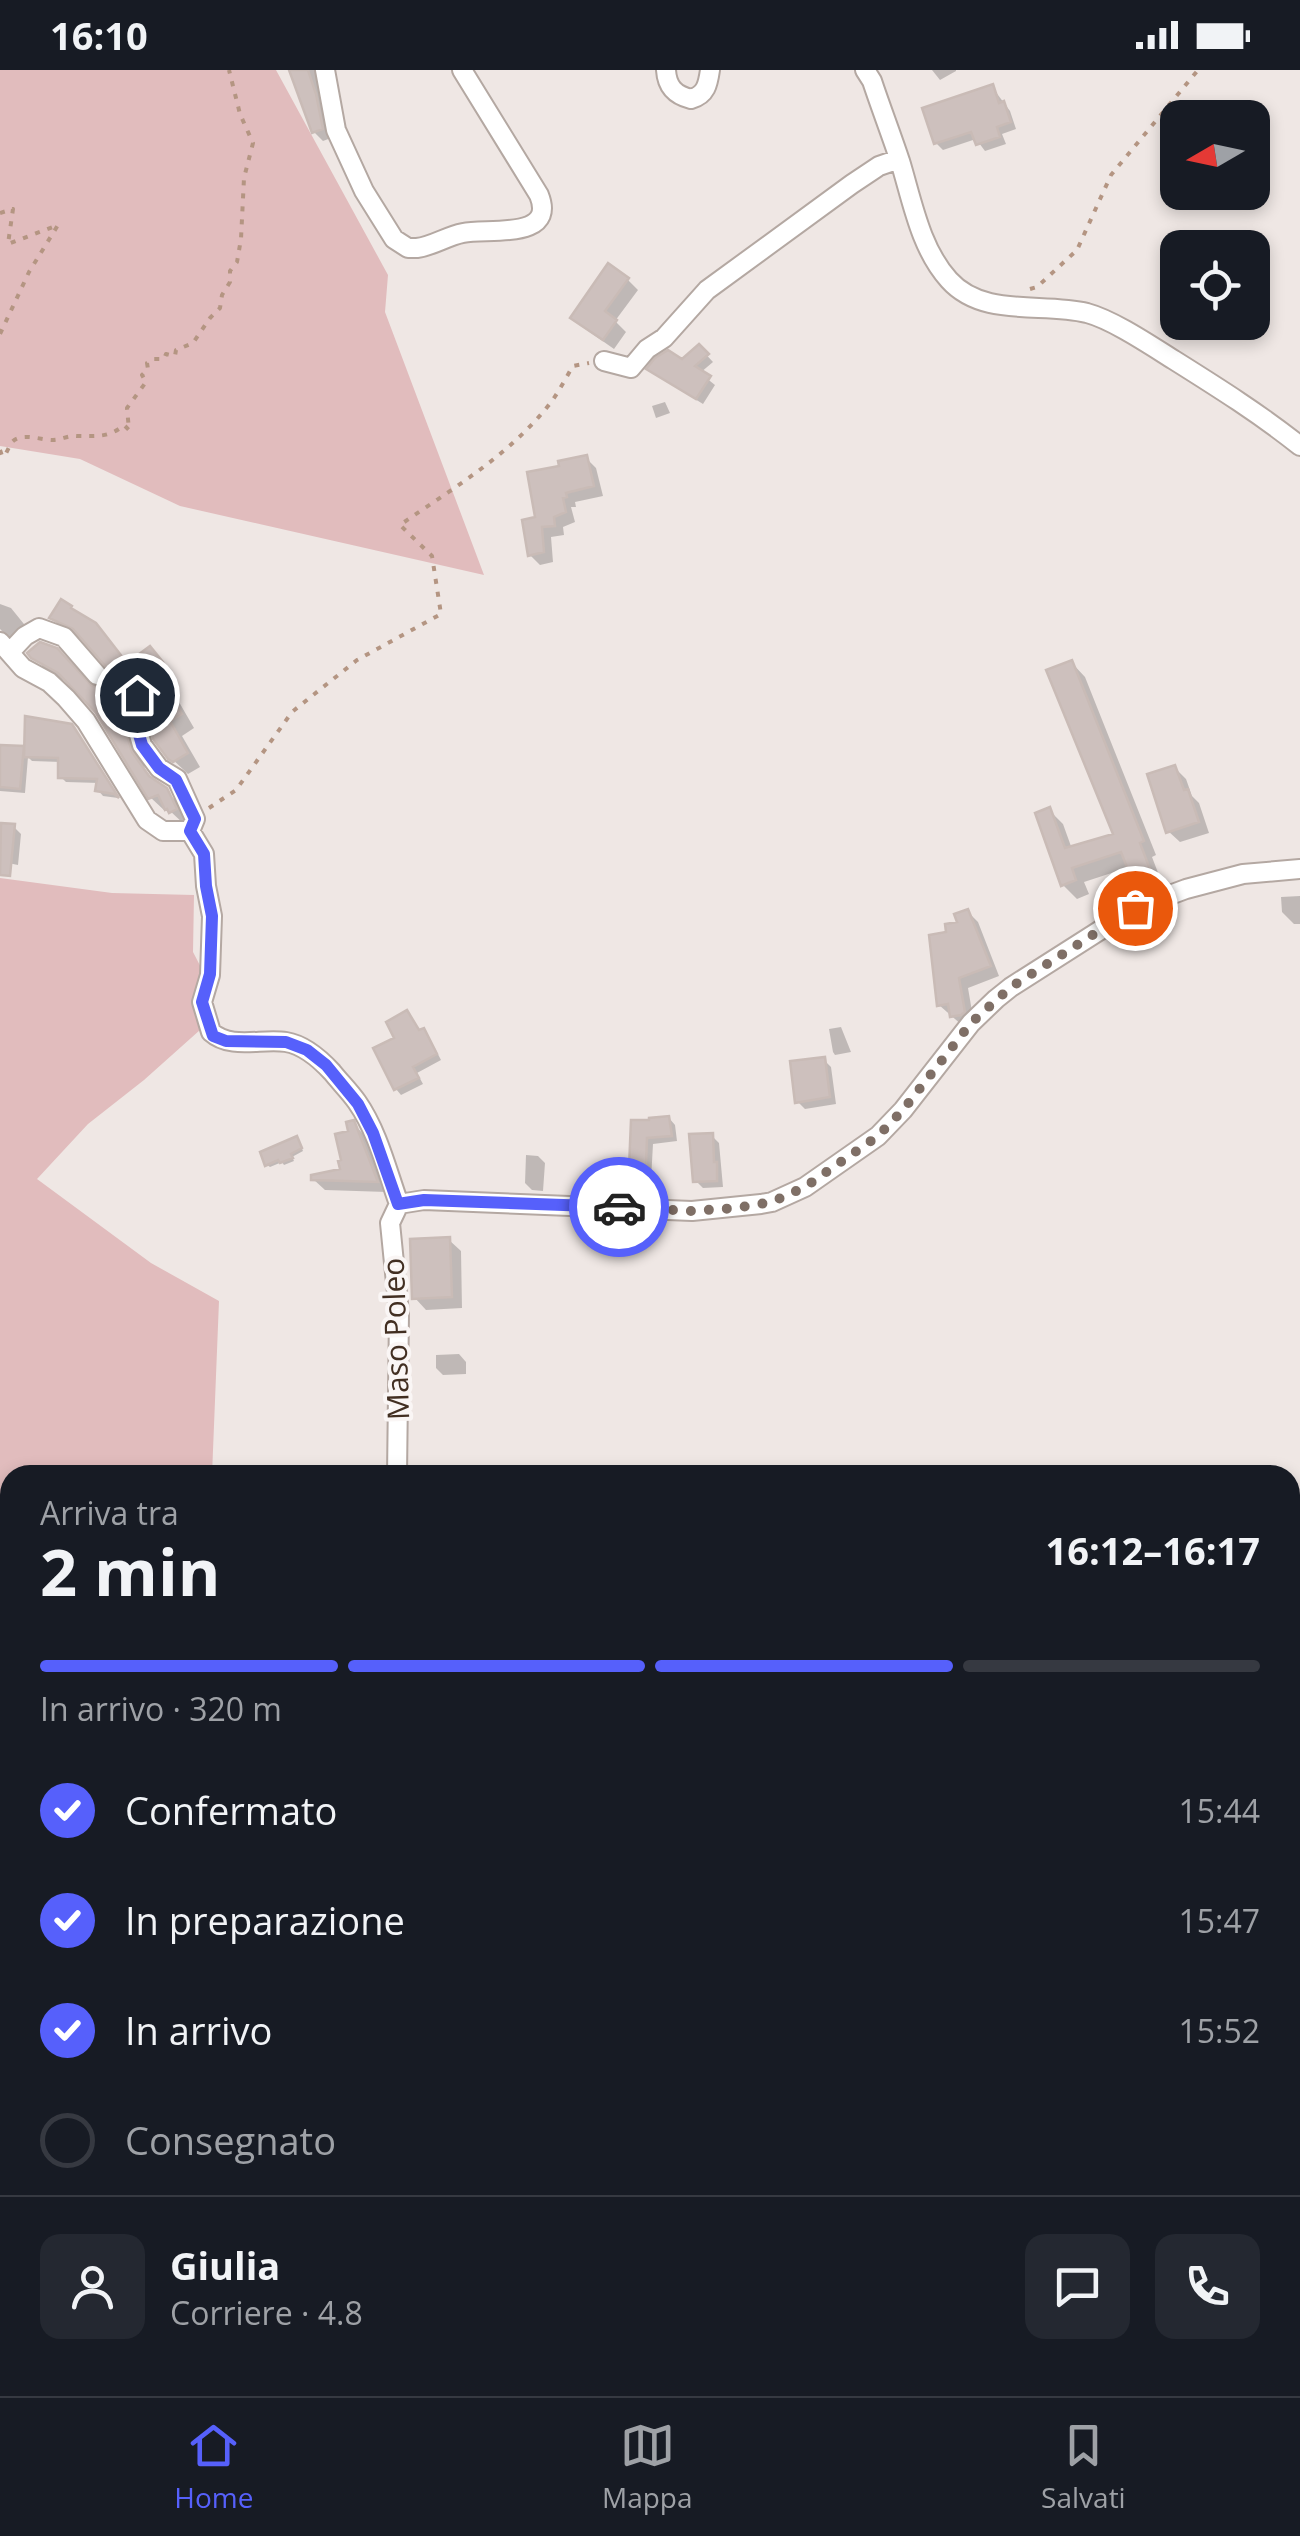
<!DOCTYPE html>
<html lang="it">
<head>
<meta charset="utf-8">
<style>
  body { margin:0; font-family:"Open Sans",sans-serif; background:#242831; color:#f1f3f6; height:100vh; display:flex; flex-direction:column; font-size:38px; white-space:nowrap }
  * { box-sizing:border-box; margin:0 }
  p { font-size:32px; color:#9ea1a6 }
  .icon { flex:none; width:55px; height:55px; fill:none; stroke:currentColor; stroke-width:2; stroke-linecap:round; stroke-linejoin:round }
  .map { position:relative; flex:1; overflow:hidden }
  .drawer { position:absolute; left:0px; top:1395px; width:1300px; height:932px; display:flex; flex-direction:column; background:#171b24; border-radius:30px 30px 0 0; box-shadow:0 5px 15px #0003 }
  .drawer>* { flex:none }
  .needle { width:65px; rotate:261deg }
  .controls { position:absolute; left:1160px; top:30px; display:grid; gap:20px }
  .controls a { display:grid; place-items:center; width:110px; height:110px; border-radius:20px; background:#171b24; box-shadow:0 5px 15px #0003; font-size:50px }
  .pin { position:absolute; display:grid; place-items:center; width:85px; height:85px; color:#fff; margin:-42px; border:5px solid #fff; border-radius:50%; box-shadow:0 2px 10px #0007 }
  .courier { position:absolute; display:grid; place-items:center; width:100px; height:100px; margin:-50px; border:8px solid #5660fb; border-radius:50%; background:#fff; color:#222; box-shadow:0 2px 12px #0007 }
  .overview em { font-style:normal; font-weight:700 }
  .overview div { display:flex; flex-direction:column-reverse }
  .overview { display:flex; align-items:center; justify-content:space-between; height:170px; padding:0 40px }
  h1 { font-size:65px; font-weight:700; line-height:75px }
  .bar { display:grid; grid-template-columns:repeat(4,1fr); gap:15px 10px; align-content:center; height:120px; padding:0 40px }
  .bar i { height:12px; border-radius:8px; background:#363941 }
  .bar .current { background:#5660fb }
  .bar p { grid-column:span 4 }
  .line { display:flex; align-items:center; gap:25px; padding:0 40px; border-top:2px solid #363941 }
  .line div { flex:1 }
  .round { display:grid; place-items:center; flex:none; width:105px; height:105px; border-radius:20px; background:#242831 }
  ol { padding:0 40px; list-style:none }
  li { display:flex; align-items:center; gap:30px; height:110px }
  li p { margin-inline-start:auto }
  li .icon { padding:10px; border-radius:50%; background:#5660fb; color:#fff; stroke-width:4 }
  li:last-child { color:#9ea1a6 }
  li i { width:55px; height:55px; border:5px solid #363941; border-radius:50% }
  .status { display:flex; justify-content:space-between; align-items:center; height:70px; padding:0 50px; background:#171b24; direction:ltr }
  .status svg { height:28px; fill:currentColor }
  .menu { display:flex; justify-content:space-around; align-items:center; height:140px; border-top:2px solid #363941; background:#171b24; font-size:28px; color:#9ea1a6 }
  .menu a { display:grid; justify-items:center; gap:5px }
  .menu .current { color:#5660fb }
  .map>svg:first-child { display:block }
  .green { fill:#e1bcbd }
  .shadow { fill:#0003 }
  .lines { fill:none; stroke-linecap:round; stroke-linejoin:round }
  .stream { stroke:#d7cb89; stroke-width:5 }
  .building { fill:#cdc0bd; stroke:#c9bbb6; stroke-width:2.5 }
  .minor-casing { stroke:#b4a8a2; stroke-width:22 }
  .path { stroke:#b49582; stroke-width:4; stroke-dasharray:5 8; stroke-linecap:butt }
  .minor { stroke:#fff; stroke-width:18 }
  .done { stroke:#7f6f66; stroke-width:10; stroke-dasharray:0 18 }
  .route { stroke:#5660fb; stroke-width:12 }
  .labels { text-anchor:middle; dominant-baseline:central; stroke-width:8; stroke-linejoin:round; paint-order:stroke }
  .street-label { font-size:30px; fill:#422f22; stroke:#faf6f5 }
</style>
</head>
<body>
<div class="status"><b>16:10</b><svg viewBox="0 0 49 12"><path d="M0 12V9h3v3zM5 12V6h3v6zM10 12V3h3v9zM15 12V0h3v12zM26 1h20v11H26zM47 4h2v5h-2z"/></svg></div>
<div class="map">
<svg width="1300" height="2326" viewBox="0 0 1300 2326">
  <rect width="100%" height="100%" fill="#efe7e4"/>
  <path class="green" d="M 0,0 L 276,0 L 388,205 L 385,242 L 484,505 L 180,436 L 80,389 L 0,376 Z
    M 0,808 L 112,823 L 194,825 L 193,882 L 209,913 L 200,960 L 144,1010 L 88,1054 L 37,1109 L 151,1193 L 219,1231 L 212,1405 L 10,1405 L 10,2303 L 0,2300 Z"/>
  <path class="shadow" d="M 289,0 L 320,0 L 322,15 L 318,17 L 331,68 L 323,71 L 314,62 L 294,5 Z
    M 932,0 L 956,0 L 956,1 L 940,10 Z
    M 992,17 L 1010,41 L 1016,59 L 1002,64 L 1006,74 L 985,81 L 976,69 L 943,80 L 936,73 Z
    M 628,210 L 638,220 L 615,251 L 626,262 L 614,279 L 584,258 L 573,248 Z
    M 699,277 L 713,292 L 700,303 L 715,315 L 703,334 L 656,305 L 650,299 L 682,292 Z
    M 665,332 L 670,343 L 656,348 L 652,336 Z
    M 586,388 L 596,398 L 603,426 L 575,432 L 576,437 L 571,437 L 575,452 L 563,457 L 564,465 L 551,467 L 553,492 L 540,495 L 530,485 L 538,449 L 562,397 Z
    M 0,534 L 11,538 L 28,559 L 16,568 L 6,565 L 0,559 Z
    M 71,538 L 79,546 L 95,555 L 129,594 L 150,580 L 175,607 L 168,613 L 194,658 L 182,666 L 200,697 L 188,704 L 170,687 L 152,625 L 136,633 L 130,648 L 145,699 L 156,713 L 181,735 L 189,753 L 185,755 L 169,740 L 165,741 L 150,727 L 99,643 L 74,616 L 48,602 L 30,583 L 92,619 L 101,620 L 111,611 L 112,603 L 87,571 L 66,562 L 52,548 Z
    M 1071,592 L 1085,607 L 1156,785 L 1152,787 L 1165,821 L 1150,827 L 1136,813 L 1130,797 L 1084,812 L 1089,824 L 1077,829 L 1063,815 L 1049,740 L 1063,754 L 1072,779 L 1117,765 Z
    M 77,663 L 118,728 L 103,726 L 98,720 L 99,713 L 66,712 L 61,707 L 61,692 L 32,691 L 28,687 L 25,723 L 0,721 L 0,677 L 23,679 L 27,683 Z
    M 1175,698 L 1186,709 L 1192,726 L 1199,733 L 1209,763 L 1180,772 L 1168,761 Z
    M 14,757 L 21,764 L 18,795 L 8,793 Z
    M 1300,826 L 1300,854 L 1294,854 L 1282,842 L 1281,827 Z
    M 968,842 L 978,852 L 999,906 L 968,918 L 974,953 L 963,956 L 939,935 L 949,864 Z
    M 407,943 L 420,963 L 423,961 L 429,967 L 441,990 L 417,1003 L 423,1014 L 401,1025 L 396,1019 L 397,969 Z
    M 841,957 L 851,982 L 835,985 L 833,982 L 829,959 Z
    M 824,990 L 831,997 L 836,1034 L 805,1039 L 798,1032 Z
    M 669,1048 L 675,1055 L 677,1071 L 653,1074 L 650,1128 L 637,1128 L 631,1121 L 633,1052 Z
    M 353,1053 L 364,1065 L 387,1122 L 325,1120 L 313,1109 L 343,1101 Z
    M 712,1066 L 719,1073 L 723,1117 L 703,1118 L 696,1111 Z
    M 299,1072 L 303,1081 L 292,1087 L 294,1091 L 284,1095 L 282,1092 L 270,1097 L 267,1095 Z
    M 526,1085 L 538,1086 L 545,1093 L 543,1121 L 532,1120 L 525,1113 Z
    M 449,1170 L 461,1181 L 462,1238 L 426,1240 L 415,1228 Z
    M 459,1284 L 466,1292 L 466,1304 L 443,1305 L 436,1298 L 436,1285 Z"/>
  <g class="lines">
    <path class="stream" d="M 1290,2315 L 1300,2311
      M 1267,2326 L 1285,2318"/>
  </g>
  <path class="building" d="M 289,0 L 308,0 L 316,24 L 323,59 L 312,63 Z
    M 993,14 L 999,33 L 1004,31 L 1011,52 L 997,57 L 1000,67 L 976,75 L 971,62 L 934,74 L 922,38 Z
    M 608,193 L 629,208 L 605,241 L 617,250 L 603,270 L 570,248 Z
    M 699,274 L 709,284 L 695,296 L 711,306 L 696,329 L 646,299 L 655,288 L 668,280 L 682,289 Z
    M 587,385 L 594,416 L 566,423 L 567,427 L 563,428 L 566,442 L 554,447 L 555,456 L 542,457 L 544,482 L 528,486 L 522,450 L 535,447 L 527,402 L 559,396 L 558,391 Z
    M 61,529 L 72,536 L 71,538 L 96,553 L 127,593 L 150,576 L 163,592 L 156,598 L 182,644 L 170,651 L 188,683 L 173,692 L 168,689 L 153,669 L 144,636 L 148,630 L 149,624 L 144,615 L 136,613 L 122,619 L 118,624 L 117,632 L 132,682 L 149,706 L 167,718 L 177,739 L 169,743 L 167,739 L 165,740 L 158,725 L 148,729 L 96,643 L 58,603 L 31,588 L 27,583 L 40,572 L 57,578 L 92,616 L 100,617 L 108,610 L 109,604 L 106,597 L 73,559 L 49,548 Z
    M 1072,590 L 1144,771 L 1140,773 L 1153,807 L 1134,815 L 1121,782 L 1072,798 L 1076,810 L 1061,816 L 1035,743 L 1050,737 L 1065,778 L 1113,764 L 1046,600 Z
    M 25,646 L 72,654 L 119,728 L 114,724 L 95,721 L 97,709 L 58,708 L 58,688 L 24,687 Z
    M 0,675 L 24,676 L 20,719 L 0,717 Z
    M 1175,695 L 1184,720 L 1188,719 L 1199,752 L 1166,763 L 1147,704 Z
    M 1,753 L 15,754 L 10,806 L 0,805 Z
    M 968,839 L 991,896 L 959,908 L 965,942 L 961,945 L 950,947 L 948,934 L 937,936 L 929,865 L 946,862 L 945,854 L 957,852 L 954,844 Z
    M 407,940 L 419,960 L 424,958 L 437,984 L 413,997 L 419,1008 L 394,1020 L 373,978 L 394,968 L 386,952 Z
    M 825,987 L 830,1027 L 795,1033 L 790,991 Z
    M 669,1046 L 672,1066 L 647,1068 L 645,1123 L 628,1122 L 631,1050 L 649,1050 L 649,1048 Z
    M 354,1050 L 378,1112 L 311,1110 L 311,1105 L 340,1099 L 338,1091 L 341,1090 L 335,1064 L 348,1061 L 346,1052 Z
    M 713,1063 L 714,1092 L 717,1092 L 717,1111 L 693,1112 L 689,1064 Z
    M 297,1066 L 302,1078 L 291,1084 L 293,1088 L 280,1093 L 278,1090 L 265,1096 L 260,1082 Z
    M 450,1167 L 452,1227 L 412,1229 L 410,1169 Z"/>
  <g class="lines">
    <defs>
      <path id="minor" d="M 325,0 L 336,60 L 364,121 L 394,169 L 408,178 L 417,178 C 433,176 447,166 463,163 C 489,158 557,170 539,125 L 462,0
        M 666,0 C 667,17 675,25 691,29 C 706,25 708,14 710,0
        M 865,0 L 872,11 C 881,38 891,64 900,91 C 912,130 920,178 949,210 C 983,248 1042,232 1087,243 C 1113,250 1150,275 1174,290 C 1217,317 1260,344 1300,376
        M 604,291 L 631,298 L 647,279 L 664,268 L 707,220 L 852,114 L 879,96 L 899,89
        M 0,572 L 23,598 L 49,612 L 66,628 L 86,651 L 147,750 L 163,761 L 190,761
        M 10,582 L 25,566 L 39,558 L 64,567 L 97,605
        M 137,625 L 129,630 L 142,675 L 159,698 L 177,709 L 195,749 L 190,761 L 204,784 L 206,816 L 212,846 L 210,905 L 202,932 L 211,962 C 231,980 262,968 286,972 C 304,975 320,989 332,1002 C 340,1012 350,1022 357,1032 C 378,1062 387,1101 399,1134
        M 399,1134 L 424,1130 L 692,1141 L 761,1134 L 772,1132 L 805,1117 L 878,1066 L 903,1040 L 971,953 L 996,929 L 1011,917 L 1135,838 L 1186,819 L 1243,804 L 1300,799
        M 397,1405 L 399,1243 L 390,1153 L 399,1134
        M 1290,1915 L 1300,1905
        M 1290,2103 L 1300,2092
        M 0,2314 L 10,2315
        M 32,2318 L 62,2326
        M 149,2326 L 174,2318
        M 1077,2326 L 1082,2318"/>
    </defs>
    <use href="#minor" class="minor-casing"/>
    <path class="path" d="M 0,143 L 13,139 L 8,174 L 58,155 L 29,202 L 0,264
      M 1030,219 L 1037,217 L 1077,180 L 1111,105 L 1198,0
      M 0,380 L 2,386 L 5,386 C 5,385 11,373 12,372 C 22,362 40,370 53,370 C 61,370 69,365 77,366 C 96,366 109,368 124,355 L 129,360 L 127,338 L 146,312 L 142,305 L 148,299 L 147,293 L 153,289 L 164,289 L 166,284 L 175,286 L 176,280 L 193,273 L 210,248 L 220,238 L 222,225 L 230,212 L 230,201 L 237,192 L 241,169 L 244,108 L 253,73 L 240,44 L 229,0
      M 209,738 L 236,720 L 292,642 L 357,590 L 441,544 L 432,486 L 400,455 C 452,419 508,386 548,336 C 558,324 565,309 573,296 L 589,293"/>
    <use href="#minor" class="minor"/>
  </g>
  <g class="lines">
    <path class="done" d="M 619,1137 L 692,1141 L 736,1138 L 772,1132 L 805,1117 L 878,1066 L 903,1040 L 971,953 L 1011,917 L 1135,838"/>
    <path class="route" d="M 137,625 L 129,630 L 142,675 L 159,698 L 176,710 L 195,749 L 190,761 L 204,784 L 206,816 L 212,846 L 210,904 L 202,932 L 213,966 L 226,971 L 286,972 L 307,980 L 326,995 L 358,1034 L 373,1063 L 398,1134 L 424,1130 L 619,1137"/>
  </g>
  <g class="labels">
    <g class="street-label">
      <text transform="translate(395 1269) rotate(-92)">Maso Poleo</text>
    </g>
  </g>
</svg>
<div class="controls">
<a><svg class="needle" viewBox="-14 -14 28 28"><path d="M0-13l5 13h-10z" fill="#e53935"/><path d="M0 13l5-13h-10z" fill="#9ea1a6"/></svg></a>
<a><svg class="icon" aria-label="locate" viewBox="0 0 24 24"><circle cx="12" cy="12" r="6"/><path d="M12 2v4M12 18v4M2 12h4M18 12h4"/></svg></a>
</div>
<div class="pin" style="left:1135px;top:838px;background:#ea580c"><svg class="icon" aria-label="bag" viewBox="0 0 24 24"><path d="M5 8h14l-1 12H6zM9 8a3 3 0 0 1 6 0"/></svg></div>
<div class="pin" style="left:137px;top:625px;background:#1f2937"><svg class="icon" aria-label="home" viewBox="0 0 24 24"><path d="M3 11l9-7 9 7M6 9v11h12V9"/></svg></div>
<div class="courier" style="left:619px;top:1137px"><svg class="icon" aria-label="car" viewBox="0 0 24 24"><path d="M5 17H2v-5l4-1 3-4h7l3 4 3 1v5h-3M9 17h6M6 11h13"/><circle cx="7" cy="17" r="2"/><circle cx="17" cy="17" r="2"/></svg></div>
<section class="drawer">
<div class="overview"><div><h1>2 min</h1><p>Arriva tra</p></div><em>16:12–16:17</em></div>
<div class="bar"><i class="current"></i><i class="current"></i><i class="current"></i><i></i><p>In arrivo · 320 m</p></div>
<ol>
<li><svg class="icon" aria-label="check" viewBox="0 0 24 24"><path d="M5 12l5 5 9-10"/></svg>Confermato<p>15:44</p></li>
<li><svg class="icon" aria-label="check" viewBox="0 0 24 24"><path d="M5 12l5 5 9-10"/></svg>In preparazione<p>15:47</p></li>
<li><svg class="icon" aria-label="check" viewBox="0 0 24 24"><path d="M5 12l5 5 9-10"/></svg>In arrivo<p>15:52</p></li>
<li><i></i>Consegnato</li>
</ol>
<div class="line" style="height:180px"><a class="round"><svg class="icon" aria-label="person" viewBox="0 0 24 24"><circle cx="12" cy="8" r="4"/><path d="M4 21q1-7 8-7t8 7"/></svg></a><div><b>Giulia</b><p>Corriere · 4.8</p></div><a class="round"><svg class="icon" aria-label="chat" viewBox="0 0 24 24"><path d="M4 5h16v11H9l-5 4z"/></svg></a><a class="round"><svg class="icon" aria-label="phone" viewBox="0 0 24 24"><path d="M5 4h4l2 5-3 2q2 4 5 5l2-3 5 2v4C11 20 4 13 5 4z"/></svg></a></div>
</section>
</div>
<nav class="menu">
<a class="current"><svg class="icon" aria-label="home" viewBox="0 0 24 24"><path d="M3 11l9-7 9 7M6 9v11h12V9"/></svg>Home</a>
<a><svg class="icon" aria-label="map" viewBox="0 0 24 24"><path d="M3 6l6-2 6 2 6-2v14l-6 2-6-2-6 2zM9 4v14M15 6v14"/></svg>Mappa</a>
<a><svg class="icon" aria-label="saved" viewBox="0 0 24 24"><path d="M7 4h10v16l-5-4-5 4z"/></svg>Salvati</a>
</nav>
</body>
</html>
